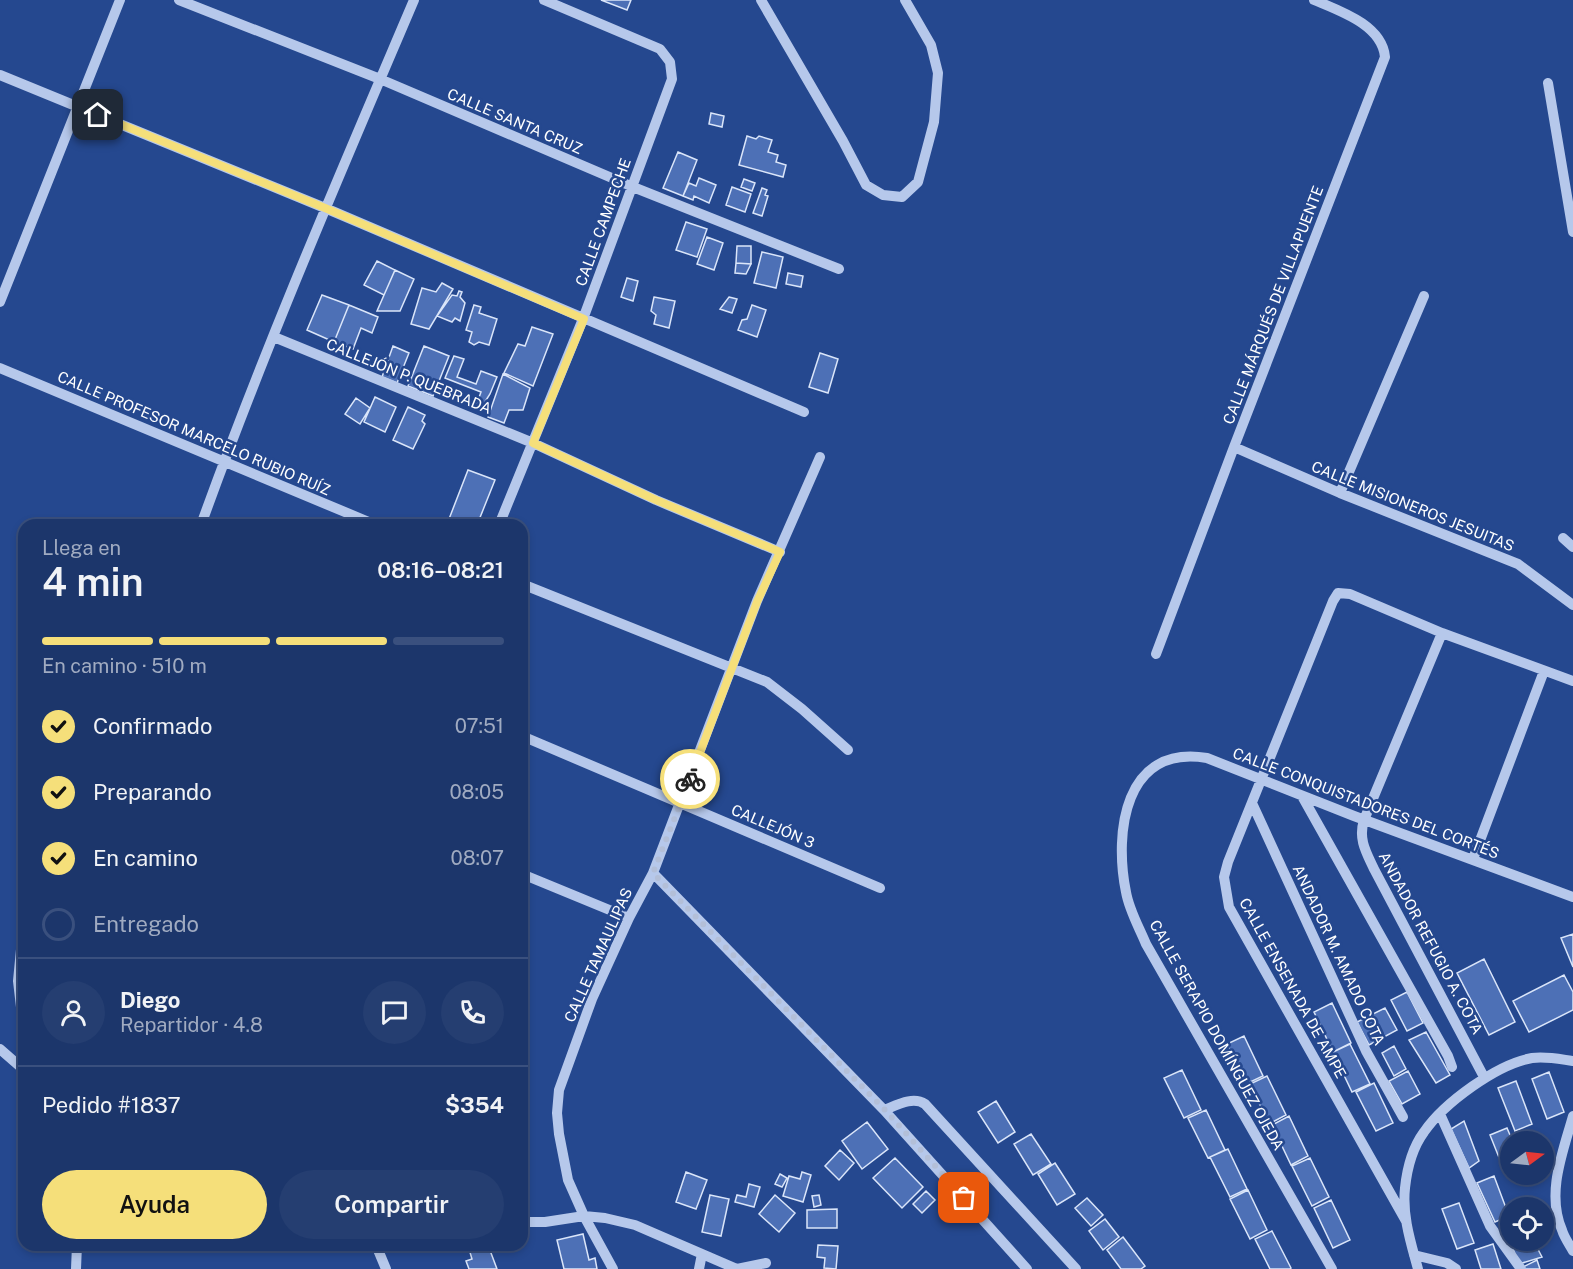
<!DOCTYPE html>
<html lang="es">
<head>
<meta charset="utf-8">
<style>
  body { margin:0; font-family:"Public Sans",sans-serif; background:#253e71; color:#f1f3f6; height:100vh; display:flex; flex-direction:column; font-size:22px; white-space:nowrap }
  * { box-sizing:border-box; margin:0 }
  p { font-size:20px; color:#a0abc1 }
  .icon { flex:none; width:33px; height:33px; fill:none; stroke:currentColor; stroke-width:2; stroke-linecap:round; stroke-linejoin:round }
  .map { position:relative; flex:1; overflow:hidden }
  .side { position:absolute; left:18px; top:519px; width:510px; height:732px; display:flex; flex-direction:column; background:#1c366b; border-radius:18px; box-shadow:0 3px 9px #0003,0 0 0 2px #3a507e }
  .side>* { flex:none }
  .needle { width:39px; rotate:75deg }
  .fabs { position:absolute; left:1500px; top:1131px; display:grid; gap:12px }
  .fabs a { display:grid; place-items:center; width:54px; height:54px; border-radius:50%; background:#1c366b; box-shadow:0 3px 9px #0003,0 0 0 2px #3a507e; font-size:30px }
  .pin { position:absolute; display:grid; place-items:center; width:51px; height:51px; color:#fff; margin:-26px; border-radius:12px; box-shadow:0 3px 9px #0006 }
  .courier { position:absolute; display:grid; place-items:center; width:60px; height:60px; margin:-30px; border:4px solid #f5df7a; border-radius:50%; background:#fff; color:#222; box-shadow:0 2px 8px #0007 }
  .head em { font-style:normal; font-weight:600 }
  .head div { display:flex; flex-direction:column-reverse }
  .head { display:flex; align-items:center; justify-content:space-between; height:102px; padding:0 24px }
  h1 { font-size:39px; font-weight:600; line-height:45px }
  .bar { display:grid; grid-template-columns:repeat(4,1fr); gap:9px 6px; align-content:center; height:72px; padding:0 24px }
  .bar i { height:8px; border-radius:4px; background:#3a507e }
  .bar .on { background:#f5df7a }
  .bar p { grid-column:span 4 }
  .line { display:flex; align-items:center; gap:15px; padding:0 24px; border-top:2px solid #3a507e }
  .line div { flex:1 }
  .round { display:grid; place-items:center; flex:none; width:63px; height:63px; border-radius:32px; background:#253e71 }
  ol { padding:0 24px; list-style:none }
  li { display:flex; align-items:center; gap:18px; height:66px }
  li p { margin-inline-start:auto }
  li .icon { padding:6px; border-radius:50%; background:#f5df7a; color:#111; stroke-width:4 }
  li:last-child { color:#a0abc1 }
  li i { width:33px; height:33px; border:3px solid #3a507e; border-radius:50% }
  .primary-button { display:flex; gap:12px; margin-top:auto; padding:12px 24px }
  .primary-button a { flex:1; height:69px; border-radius:36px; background:#f5df7a; color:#111; font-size:24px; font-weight:600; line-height:69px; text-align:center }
  .primary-button a+a { background:#253e71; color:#f1f3f6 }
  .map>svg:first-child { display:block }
  .building { fill:#4d70b6; stroke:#dae5f9; stroke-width:1.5 }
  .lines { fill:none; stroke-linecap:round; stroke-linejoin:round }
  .minor { stroke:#b6c8eb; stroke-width:10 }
  .done { stroke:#b3bfd8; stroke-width:6; stroke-dasharray:0 10.8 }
  .route { stroke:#f5df7a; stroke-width:8 }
  .labels { text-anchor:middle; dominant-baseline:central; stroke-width:5; stroke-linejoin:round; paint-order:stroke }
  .street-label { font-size:15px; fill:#fff; stroke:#25488f }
</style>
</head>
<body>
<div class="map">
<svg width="1573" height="1269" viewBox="0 0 1573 1269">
  <rect width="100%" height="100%" fill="#25488f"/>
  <path class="building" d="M 601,0 L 631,0 L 627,10 Z
    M 711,113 L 724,116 L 722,127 L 709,124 Z
    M 747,136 L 756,139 L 759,136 L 772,140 L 768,152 L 778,155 L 776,162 L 786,165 L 783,177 L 739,165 Z
    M 678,152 L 697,160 L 683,196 L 663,188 Z
    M 699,178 L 716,185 L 709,203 L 694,196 L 693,200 L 683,196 L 689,183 L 696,186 Z
    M 744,179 L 755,183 L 752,191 L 741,187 Z
    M 732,187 L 751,194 L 745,212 L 726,205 Z
    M 762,188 L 767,190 L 765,195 L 768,196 L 762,216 L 753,213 Z
    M 686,222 L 707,229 L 697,257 L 676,250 Z
    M 707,237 L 723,243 L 714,270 L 697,264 Z
    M 737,246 L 751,246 L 751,264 L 736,263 Z
    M 762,252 L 783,257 L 776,288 L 754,283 Z
    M 377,261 L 395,270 L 384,295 L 364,285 Z
    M 736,263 L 751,264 L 746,274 L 735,273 Z
    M 395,270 L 414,279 L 400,311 L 377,311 Z
    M 788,273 L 803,276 L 801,287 L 786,284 Z
    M 627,278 L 638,281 L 633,301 L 621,297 Z
    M 442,283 L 453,289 L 429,329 L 411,324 L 422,288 L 436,292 Z
    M 459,291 L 462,292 L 460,297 L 465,303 L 460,321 L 455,318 L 452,322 L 437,316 L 452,295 L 457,296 Z
    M 322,295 L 349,305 L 334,342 L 307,330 Z
    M 654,297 L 675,301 L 669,328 L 654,324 L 656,315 L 651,311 Z
    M 729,297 L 737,299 L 732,313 L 720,309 Z
    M 349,305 L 378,317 L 372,333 L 361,328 L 353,349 L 334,342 Z
    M 474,305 L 481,307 L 479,313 L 497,319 L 489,345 L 479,342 L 474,345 L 469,342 L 472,332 L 466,330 Z
    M 752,305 L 766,310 L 757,337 L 738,330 L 742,320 L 747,319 Z
    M 532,327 L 553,334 L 533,386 L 504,373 L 518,344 L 525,346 Z
    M 393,346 L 409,353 L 397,383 L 382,377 Z
    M 424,346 L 449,356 L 433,396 L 408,386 Z
    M 820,353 L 838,359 L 828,393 L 809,387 Z
    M 454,356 L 464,359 L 457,377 L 476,384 L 481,371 L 497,377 L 490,394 L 483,405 L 477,403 L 481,392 L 445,378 Z
    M 503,374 L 530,388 L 523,410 L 509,410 L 504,423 L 488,417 Z
    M 375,397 L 396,407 L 385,432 L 364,422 Z
    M 356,398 L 370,408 L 360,424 L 345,414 Z
    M 408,407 L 425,415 L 422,421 L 425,424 L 413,449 L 393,440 Z
    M 468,470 L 495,480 L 477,525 L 463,525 L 449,519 Z
    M 1573,934 L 1573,967 L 1561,938 Z
    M 1484,959 L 1515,1022 L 1489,1035 L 1457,973 Z
    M 1564,975 L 1573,992 L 1573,1010 L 1529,1032 L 1513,1001 Z
    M 1407,992 L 1423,1023 L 1407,1031 L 1391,1000 Z
    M 1332,1003 L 1351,1043 L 1333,1052 L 1314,1012 Z
    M 1385,1008 L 1397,1030 L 1369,1045 L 1357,1022 Z
    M 1426,1032 L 1450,1075 L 1436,1083 L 1409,1040 Z
    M 1244,1036 L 1263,1076 L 1246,1084 L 1227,1044 Z
    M 1350,1044 L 1370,1084 L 1352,1092 L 1333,1052 Z
    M 1394,1046 L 1406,1069 L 1394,1076 L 1382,1053 Z
    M 1182,1070 L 1201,1110 L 1184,1118 L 1164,1078 Z
    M 1408,1071 L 1420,1094 L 1402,1104 L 1389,1081 Z
    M 1549,1072 L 1564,1112 L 1547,1119 L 1532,1079 Z
    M 1267,1076 L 1286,1115 L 1269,1124 L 1250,1084 Z
    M 1516,1081 L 1532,1124 L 1515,1131 L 1498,1088 Z
    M 1374,1083 L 1393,1123 L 1376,1131 L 1356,1092 Z
    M 996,1101 L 1015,1132 L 998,1143 L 978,1112 Z
    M 1206,1110 L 1225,1150 L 1208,1158 L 1188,1118 Z
    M 1289,1116 L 1308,1156 L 1291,1165 L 1272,1125 Z
    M 1464,1121 L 1479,1161 L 1469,1168 L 1451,1129 Z
    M 867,1122 L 888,1149 L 862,1169 L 842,1141 Z
    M 1507,1128 L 1513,1142 L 1510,1142 L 1510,1173 L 1506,1175 L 1490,1135 Z
    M 1031,1134 L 1051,1164 L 1033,1175 L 1014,1144 Z
    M 1228,1149 L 1247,1189 L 1230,1197 L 1210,1157 Z
    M 840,1150 L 854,1163 L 839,1180 L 825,1166 Z
    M 895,1158 L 923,1187 L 902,1208 L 873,1178 Z
    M 1310,1158 L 1329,1197 L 1312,1206 L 1292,1166 Z
    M 1055,1163 L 1075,1194 L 1057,1205 L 1038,1174 Z
    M 686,1172 L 707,1180 L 696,1209 L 676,1202 Z
    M 802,1172 L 811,1175 L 803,1202 L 783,1196 L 789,1176 L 800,1179 Z
    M 780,1174 L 787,1178 L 782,1187 L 775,1184 Z
    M 1494,1176 L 1509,1216 L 1495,1222 L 1477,1183 Z
    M 749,1184 L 760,1187 L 754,1207 L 735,1202 L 737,1195 L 746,1197 Z
    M 1248,1190 L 1267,1230 L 1250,1239 L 1230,1199 Z
    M 926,1191 L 935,1200 L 922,1213 L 913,1204 Z
    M 710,1195 L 729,1199 L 721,1236 L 702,1232 Z
    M 775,1195 L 795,1213 L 779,1232 L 759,1214 Z
    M 819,1195 L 821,1205 L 814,1207 L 812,1196 Z
    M 1087,1198 L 1103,1215 L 1091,1226 L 1075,1208 Z
    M 1331,1200 L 1350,1240 L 1333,1248 L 1314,1208 Z
    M 1459,1203 L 1474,1243 L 1457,1249 L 1442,1209 Z
    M 837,1209 L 837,1228 L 807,1228 L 807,1210 Z
    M 1510,1218 L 1510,1240 L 1533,1240 L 1542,1257 L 1519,1264 L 1502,1221 Z
    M 1105,1219 L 1119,1237 L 1103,1250 L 1089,1231 Z
    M 1272,1231 L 1291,1268 L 1290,1269 L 1270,1269 L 1255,1239 Z
    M 583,1234 L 589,1260 L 595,1258 L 597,1269 L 564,1269 L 557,1240 Z
    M 1123,1237 L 1145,1266 L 1141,1269 L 1121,1269 L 1107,1250 Z
    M 1493,1244 L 1501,1269 L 1481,1269 L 1475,1250 Z
    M 482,1245 L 488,1245 L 497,1269 L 469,1269 L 466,1261 L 472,1259 L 469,1249 Z
    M 818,1245 L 838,1246 L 836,1269 L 824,1268 L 825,1258 L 817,1257 Z
    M 1537,1260 L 1540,1269 L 1523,1269 L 1523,1267 Z"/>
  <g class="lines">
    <path class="minor" d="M 179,0 L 380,79 L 633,187 L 839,269
      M 761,0 L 843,141 L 866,185 L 883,195 L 902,197 L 918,182 L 934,122 L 938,73 L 931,45 L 905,0
      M 0,75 L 325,208 L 804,412
      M 1548,83 L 1573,232
      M 0,302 L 120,0
      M 274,337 L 533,443 L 656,500 L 780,552
      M 0,368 L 376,525
      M 1234,447 L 1340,493 L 1518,564 L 1573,605
      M 1340,493 L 1424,296
      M 201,525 C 265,347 340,174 414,0
      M 499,525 L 583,319 L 672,79 L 670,62 L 660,49 L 544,0
      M 1563,538 L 1573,547
      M 522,584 L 767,682 L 802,709 L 848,750
      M 1442,633 L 1364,820 C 1358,839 1366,852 1374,869 L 1484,1077
      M 1156,654 L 1234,447 L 1385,57 C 1382,25 1340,11 1314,0
      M 522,736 L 880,888
      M 1302,796 L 1448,1056 L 1452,1067
      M 1252,803 L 1366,1051 L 1403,1117
      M 1473,859 L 1544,671
      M 653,873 L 884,1110 L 1027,1269
      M 522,874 L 629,918
      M 24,918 L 18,981 L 24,1033
      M 0,1049 L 24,1070
      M 884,1110 C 897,1105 913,1096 925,1104 L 1076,1269
      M 1440,1114 L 1490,1226 L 1521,1269
      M 1573,1116 C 1563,1152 1546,1193 1562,1230 C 1564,1237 1569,1244 1573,1251
      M 1406,1221 L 1229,907 L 1224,877 L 1228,862 L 1333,601 L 1338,593 L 1350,594 L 1442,633 L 1573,681
      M 522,1222 L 545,1222 L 584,1216 L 605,1218 L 635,1225 L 737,1269 L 766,1263
      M 376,1245 L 386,1269
      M 1414,1255 L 1447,1263 L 1456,1269
      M 76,1269 L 77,1245
      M 613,1269 L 584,1216 L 568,1180 L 559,1134 L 557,1113 L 559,1090 L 592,999 L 629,918 L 653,873 L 757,601 L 820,457
      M 699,1269 L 702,1254
      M 1332,1269 L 1146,944 C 1139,927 1129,910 1126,892 C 1114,833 1124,744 1207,758 L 1354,816 L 1573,897
      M 1418,1269 C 1411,1243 1402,1216 1405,1188 C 1407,1169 1413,1147 1424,1132 C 1444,1103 1497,1064 1532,1058 C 1546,1056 1559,1059 1573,1061"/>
  </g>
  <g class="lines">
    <path class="done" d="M 690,779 L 653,873 L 885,1110 L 964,1198"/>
    <path class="route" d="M 98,115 L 325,208 L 584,319 L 533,443 L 656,500 L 780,552 L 757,602 L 690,779"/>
  </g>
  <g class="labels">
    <g class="street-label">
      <text transform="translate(515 121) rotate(23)">CALLE SANTA CRUZ</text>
      <text transform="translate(603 222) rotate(-70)">CALLE CAMPECHE</text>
      <text transform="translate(1273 305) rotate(-69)">CALLE MÁRQUÉS DE VILLAPUENTE</text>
      <text transform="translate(409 376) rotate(22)">CALLEJÓN P. QUEBRADA</text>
      <text transform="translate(194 433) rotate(23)">CALLE PROFESOR MARCELO RUBIO RUÍZ</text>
      <text transform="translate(1413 506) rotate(22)">CALLE MISIONEROS JESUITAS</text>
      <text transform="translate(1366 803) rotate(21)">CALLE CONQUISTADORES DEL CORTÉS</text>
      <text transform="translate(773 826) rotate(23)">CALLEJÓN 3</text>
      <text transform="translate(1431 943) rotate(62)">ANDADOR REFUGIO A. COTA</text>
      <text transform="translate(598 955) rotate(-66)">CALLE TAMAULIPAS</text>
      <text transform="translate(1339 955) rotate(65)">ANDADOR M. AMADO COTA</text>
      <text transform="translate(1293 988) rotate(61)">CALLE ENSENADA DE AMPE</text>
      <text transform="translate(1217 1035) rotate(61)">CALLE SERAPIO DOMÍNGUEZ OJEDA</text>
    </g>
  </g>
</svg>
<div class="fabs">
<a><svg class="needle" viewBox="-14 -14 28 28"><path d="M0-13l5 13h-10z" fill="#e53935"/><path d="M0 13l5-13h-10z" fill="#a0abc1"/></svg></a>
<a><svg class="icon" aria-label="locate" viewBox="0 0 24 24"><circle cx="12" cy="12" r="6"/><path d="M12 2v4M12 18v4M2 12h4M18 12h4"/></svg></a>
</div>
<div class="pin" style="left:964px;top:1198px;background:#ea580c"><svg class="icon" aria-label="bag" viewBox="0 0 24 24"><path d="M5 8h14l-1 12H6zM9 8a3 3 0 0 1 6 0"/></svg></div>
<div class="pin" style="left:98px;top:115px;background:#1f2937"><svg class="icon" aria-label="home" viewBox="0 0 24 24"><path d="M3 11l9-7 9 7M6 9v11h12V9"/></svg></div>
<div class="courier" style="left:690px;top:779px"><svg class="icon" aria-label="bike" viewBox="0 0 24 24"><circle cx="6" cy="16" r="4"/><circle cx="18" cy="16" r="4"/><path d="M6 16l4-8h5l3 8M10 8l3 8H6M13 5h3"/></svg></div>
<section class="side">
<div class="head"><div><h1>4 min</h1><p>Llega en</p></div><em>08:16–08:21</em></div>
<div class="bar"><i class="on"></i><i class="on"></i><i class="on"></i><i></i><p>En camino · 510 m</p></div>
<ol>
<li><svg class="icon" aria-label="check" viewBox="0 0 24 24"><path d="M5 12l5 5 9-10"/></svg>Confirmado<p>07:51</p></li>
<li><svg class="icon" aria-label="check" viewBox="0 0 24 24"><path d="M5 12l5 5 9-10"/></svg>Preparando<p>08:05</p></li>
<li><svg class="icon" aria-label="check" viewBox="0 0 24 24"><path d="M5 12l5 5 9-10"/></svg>En camino<p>08:07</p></li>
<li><i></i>Entregado</li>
</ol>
<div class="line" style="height:108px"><a class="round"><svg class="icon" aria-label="person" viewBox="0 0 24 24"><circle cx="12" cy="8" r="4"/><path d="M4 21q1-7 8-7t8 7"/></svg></a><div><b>Diego</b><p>Repartidor · 4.8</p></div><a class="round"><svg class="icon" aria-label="chat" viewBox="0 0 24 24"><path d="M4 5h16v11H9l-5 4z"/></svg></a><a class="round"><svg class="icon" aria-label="phone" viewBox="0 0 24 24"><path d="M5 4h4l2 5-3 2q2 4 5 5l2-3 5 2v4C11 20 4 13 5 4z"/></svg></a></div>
<div class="line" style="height:78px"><div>Pedido #1837</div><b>$354</b></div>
<div class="primary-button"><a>Ayuda</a><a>Compartir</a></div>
</section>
</div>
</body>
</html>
